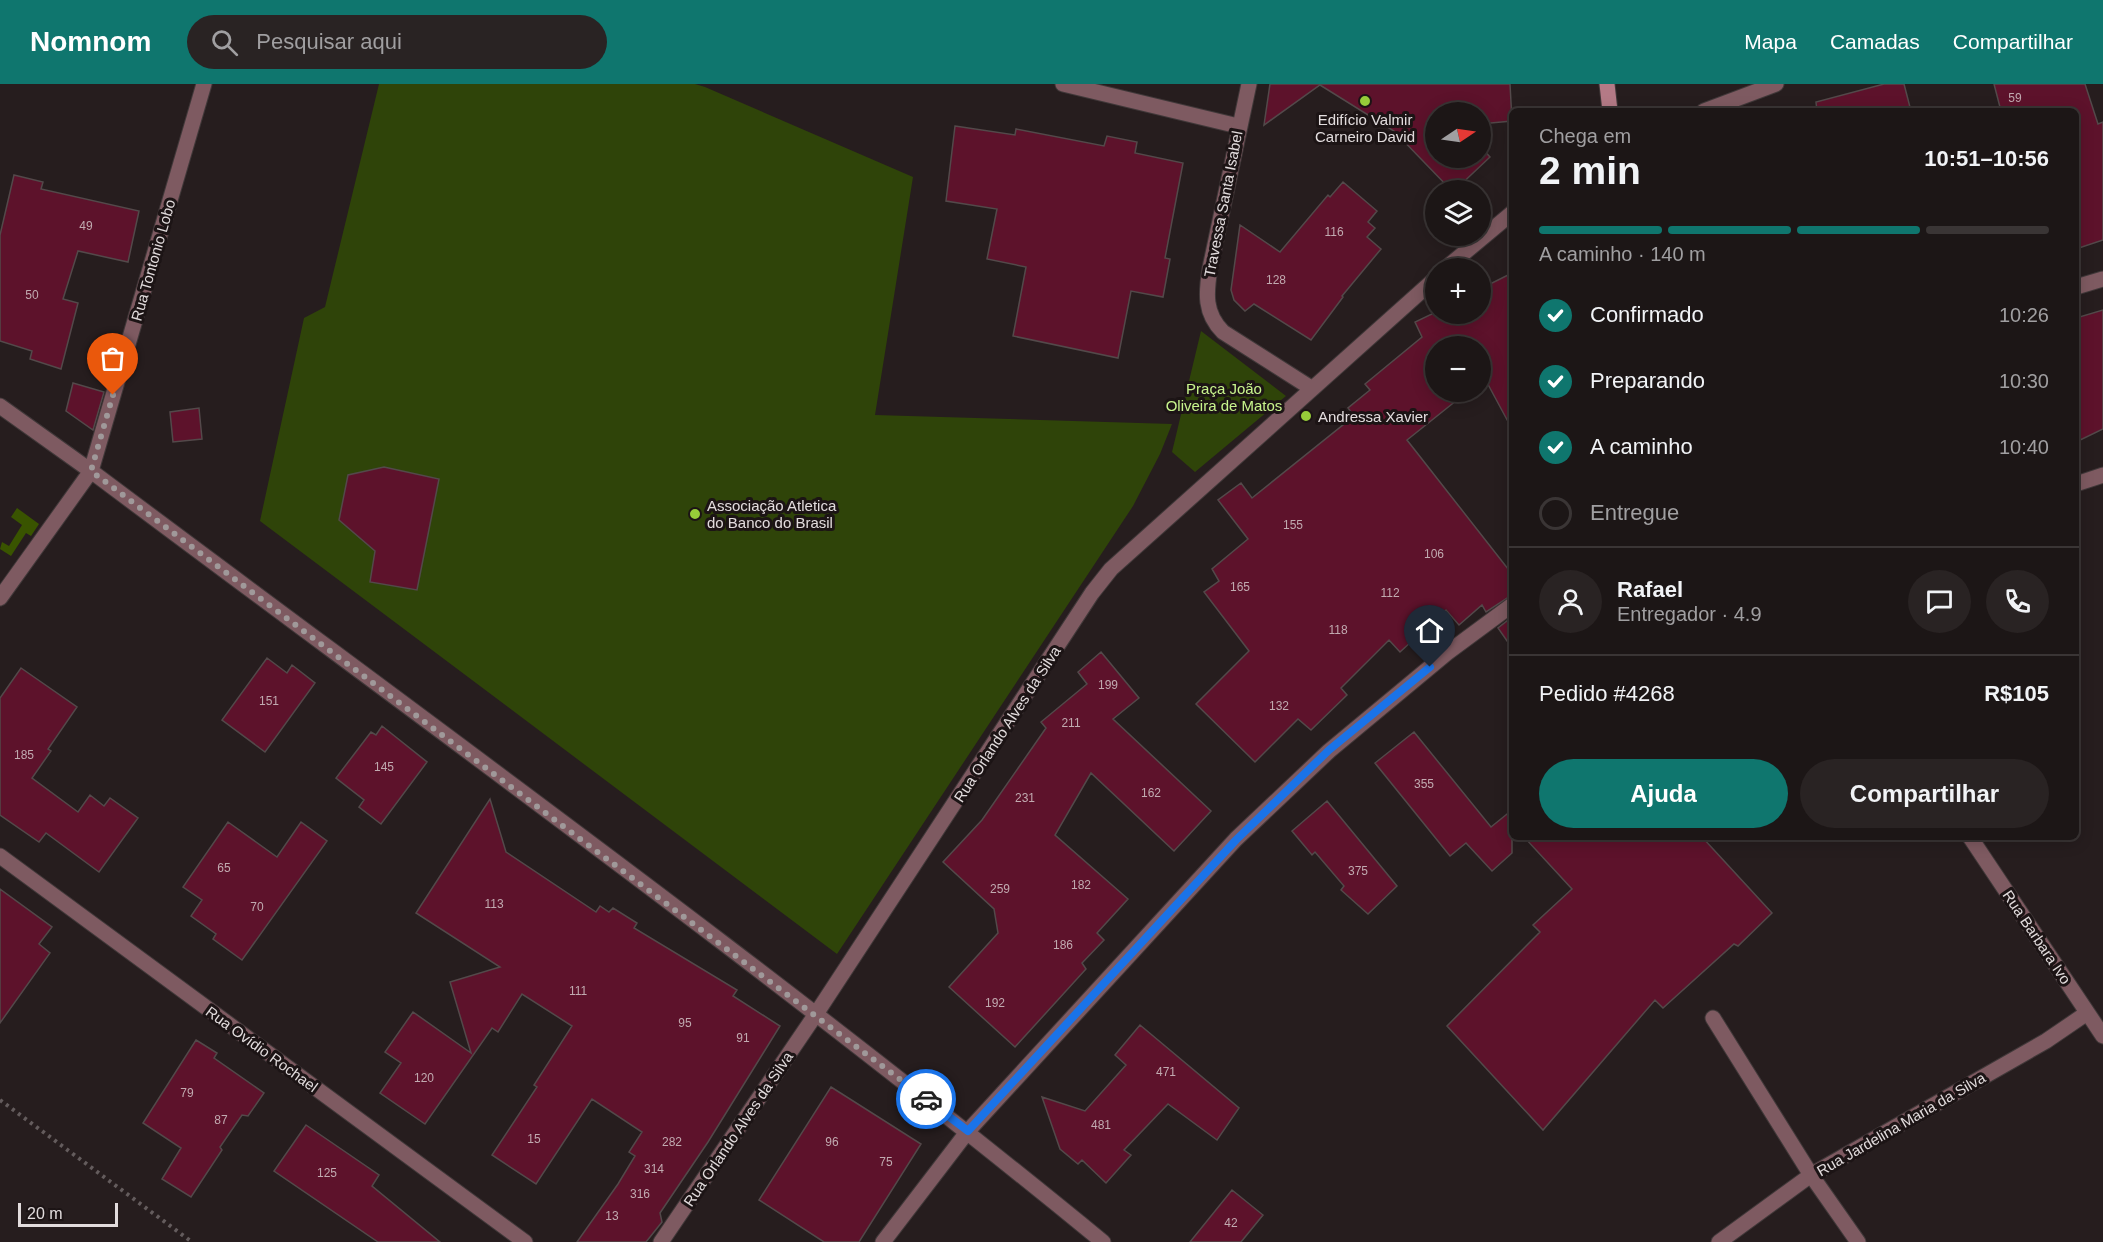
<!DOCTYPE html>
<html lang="pt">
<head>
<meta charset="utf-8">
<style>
  body { margin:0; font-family:Helvetica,sans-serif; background:#292323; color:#f1f3f6; height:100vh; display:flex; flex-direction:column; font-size:22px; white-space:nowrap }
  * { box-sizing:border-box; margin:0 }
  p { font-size:20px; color:#a09fa1 }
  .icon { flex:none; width:33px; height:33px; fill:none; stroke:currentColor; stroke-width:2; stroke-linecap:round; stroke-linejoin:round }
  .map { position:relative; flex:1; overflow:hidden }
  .side { position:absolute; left:1509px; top:24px; width:570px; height:732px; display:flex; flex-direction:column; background:#1c1616; border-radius:9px; box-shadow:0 3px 15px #0003,0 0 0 2px #3a3535 }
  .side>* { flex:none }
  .needle { width:39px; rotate:77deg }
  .tools { position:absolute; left:1425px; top:18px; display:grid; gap:12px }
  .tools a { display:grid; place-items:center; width:66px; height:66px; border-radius:50%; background:#1c1616; box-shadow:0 3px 15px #0003,0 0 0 2px #3a3535; font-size:30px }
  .scale { position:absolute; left:18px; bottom:15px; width:100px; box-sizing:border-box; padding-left:6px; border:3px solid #e2dcdd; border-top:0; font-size:16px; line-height:21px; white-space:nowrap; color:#e2dcdd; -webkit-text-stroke:4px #1c1415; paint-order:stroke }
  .pin { position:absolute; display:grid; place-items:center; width:51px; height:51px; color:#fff; margin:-62px -26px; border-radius:50% 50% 50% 0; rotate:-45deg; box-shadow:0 0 6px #0007 }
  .pin .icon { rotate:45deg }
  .courier { position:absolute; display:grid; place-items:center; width:60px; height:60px; margin:-30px; border:4px solid #1a73e8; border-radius:50%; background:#fff; color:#222; box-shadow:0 2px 8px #0007 }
  .head em { font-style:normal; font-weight:700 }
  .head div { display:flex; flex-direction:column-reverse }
  .head { display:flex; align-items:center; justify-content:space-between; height:102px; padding:0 30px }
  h1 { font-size:39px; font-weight:700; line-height:45px }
  .bar { display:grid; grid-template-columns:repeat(4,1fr); gap:9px 6px; align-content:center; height:72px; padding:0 30px }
  .bar i { height:8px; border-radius:4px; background:#3a3535 }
  .bar .selected { background:#0f766e }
  .bar p { grid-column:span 4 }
  .line { display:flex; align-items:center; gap:15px; padding:0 30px; border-top:2px solid #3a3535 }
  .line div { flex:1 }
  .round { display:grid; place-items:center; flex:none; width:63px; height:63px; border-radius:32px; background:#292323 }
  ol { padding:0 30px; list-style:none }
  li { display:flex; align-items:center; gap:18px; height:66px }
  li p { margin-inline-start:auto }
  li .icon { padding:6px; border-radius:50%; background:#0f766e; color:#fff; stroke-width:4 }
  li:last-child { color:#a09fa1 }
  li i { width:33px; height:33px; border:3px solid #3a3535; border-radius:50% }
  .primary-button { display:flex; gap:12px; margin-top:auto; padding:12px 30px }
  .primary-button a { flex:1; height:69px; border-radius:36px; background:#0f766e; color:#fff; font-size:24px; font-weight:700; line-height:69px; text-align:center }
  .primary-button a+a { background:#292323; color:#f1f3f6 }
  header { display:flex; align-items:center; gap:36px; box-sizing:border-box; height:84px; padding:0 30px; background:#0f766e; color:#fff }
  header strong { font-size:28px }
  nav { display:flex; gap:33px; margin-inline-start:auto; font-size:21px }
  .search { width:420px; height:54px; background:#292323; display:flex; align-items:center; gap:15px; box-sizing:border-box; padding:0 21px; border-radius:33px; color:#a09fa1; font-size:22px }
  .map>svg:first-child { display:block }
  .green { fill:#2f4409 }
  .water { fill:#395400 }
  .building { fill:#5d122b; stroke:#53494a; stroke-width:1.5 }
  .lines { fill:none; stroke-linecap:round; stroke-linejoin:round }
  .lane-casing { stroke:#403839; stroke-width:17 }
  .street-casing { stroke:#403839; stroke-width:17 }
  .secondary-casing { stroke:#403839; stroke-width:17 }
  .path { stroke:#645c5d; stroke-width:4; stroke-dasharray:3 4.5; stroke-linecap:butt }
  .lane { stroke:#7e5a61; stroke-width:15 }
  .street { stroke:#7e5a61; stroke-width:15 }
  .secondary { stroke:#b47a86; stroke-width:15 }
  .done { stroke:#a0999a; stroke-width:6; stroke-dasharray:0 10.8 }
  .route { stroke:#1a73e8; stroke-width:8 }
  .poi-dot { fill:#96cc39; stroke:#1c1415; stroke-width:2 }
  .labels { text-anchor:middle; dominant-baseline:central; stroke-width:6; stroke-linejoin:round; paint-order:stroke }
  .number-label { font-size:12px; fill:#c1aab0 }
  .poi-label { font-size:15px; fill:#e2dcdd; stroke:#1c1415; text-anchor:start }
  .street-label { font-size:15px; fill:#e2dcdd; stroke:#1c1415 }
  .park-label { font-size:15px; fill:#c8f48d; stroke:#1c1415 }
</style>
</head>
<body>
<header>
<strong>Nomnom</strong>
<div class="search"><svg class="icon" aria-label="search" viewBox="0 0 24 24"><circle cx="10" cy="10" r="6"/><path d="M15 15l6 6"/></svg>Pesquisar aqui</div>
<nav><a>Mapa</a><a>Camadas</a><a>Compartilhar</a></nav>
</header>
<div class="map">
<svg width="2103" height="1158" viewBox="0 0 2103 1158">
  <rect width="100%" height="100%" fill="#261d1e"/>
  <path class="green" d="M 379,0 L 695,0 L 705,3 L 913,93 L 875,331 L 1172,340 L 1160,370 L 1133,422 L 837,870 L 260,437 L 304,234 L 325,223 Z
    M 1201,247 L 1286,312 L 1195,388 L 1172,368 Z"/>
  <path class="water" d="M 17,424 L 39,440 L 31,452 L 26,449 L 11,472 L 0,465 L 2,458 L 9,462 L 22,441 L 11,433 Z"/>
  <path class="building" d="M 1270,0 L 1510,0 L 1512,37 L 1480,40 L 1480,28 L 1436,28 L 1436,74 L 1480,74 L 1480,62 L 1490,73 L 1455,106 L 1451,106 L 1394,47 L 1320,1 L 1264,41 Z
    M 1884,0 L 1904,0 L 1911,27 L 1817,27 L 1816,18 Z
    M 1994,0 L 2085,0 L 2098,40 L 2103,38 L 2103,156 L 2076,165 L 2076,27 L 2001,27 Z
    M 955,42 L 1015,51 L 1016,45 L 1104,62 L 1107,52 L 1137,58 L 1135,69 L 1183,79 L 1165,174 L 1170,175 L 1163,213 L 1131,207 L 1118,274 L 1013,252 L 1026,183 L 987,175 L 997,125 L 946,117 Z
    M 14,91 L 43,98 L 41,105 L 139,127 L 128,178 L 78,167 L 63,215 L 78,219 L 61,285 L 30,275 L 32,267 L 0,257 L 0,151 Z
    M 1343,98 L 1377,127 L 1368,138 L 1375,144 L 1367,153 L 1381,165 L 1342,212 L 1343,213 L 1311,256 L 1254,220 L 1245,227 L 1234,216 L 1231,206 L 1240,141 L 1280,168 L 1328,111 L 1330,113 Z
    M 1512,189 L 1512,345 L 1484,293 L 1480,296 L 1480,262 L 1436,262 L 1436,308 L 1467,308 L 1407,356 L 1512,490 L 1512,511 L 1486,528 L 1482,521 L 1459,541 L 1446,526 L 1400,568 L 1389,556 L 1341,604 L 1347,611 L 1311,646 L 1298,635 L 1255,678 L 1196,620 L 1249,567 L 1204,508 L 1219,497 L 1212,485 L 1248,455 L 1218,416 L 1241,399 L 1252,414 L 1354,332 L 1348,324 L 1370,306 L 1365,300 L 1422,253 L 1415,238 L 1436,228 L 1480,230 L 1480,205 Z
    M 2103,226 L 2103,345 L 2076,358 L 2076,234 Z
    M 73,299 L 104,308 L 93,346 L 66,327 Z
    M 199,324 L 202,355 L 173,358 L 170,328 Z
    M 384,383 L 439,395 L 417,506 L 370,498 L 375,467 L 339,436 L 348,391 Z
    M 1512,533 L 1512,564 L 1498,544 Z
    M 1101,568 L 1139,614 L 1113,635 L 1211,727 L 1174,767 L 1091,689 L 1055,751 L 1128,815 L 1097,849 L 1104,856 L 1082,879 L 1086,885 L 1015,963 L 949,903 L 998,849 L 994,825 L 943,778 L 982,736 L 1046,644 L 1041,638 L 1087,600 L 1078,588 Z
    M 267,574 L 287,589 L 292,581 L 315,599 L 265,668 L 222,636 Z
    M 21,584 L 77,623 L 48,665 L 51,667 L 32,694 L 78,728 L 90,711 L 104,722 L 110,714 L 138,734 L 99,788 L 46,749 L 39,758 L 0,731 L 0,614 Z
    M 382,642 L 427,678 L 381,740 L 359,723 L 364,716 L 336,694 L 371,648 L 376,651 Z
    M 1414,648 L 1491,743 L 1512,726 L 1512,769 L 1492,787 L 1466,759 L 1450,772 L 1375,679 Z
    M 490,715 L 506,768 L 596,828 L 600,822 L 609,828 L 613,824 L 637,839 L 634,844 L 737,906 L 733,912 L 780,942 L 708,1058 L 660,1129 L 662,1138 L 646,1158 L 577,1158 L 618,1100 L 635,1072 L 629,1068 L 642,1048 L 592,1015 L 536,1100 L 492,1071 L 537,1003 L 534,1001 L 572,942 L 522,910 L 498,948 L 492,944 L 425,1040 L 380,1009 L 401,979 L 385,968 L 413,928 L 471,969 L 450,898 L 500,883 L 416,829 Z
    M 1327,717 L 1397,802 L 1368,830 L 1341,806 L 1344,802 L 1315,768 L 1312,771 L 1292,747 Z
    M 228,738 L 277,773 L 301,738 L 327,757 L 242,876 L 213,855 L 216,850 L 191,832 L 202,816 L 183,803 Z
    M 1524,753 L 1702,753 L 1772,829 L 1738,862 L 1734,860 L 1663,924 L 1655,916 L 1543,1046 L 1447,942 L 1540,848 L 1533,841 L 1572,805 Z
    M 0,805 L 52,843 L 39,860 L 50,869 L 0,939 Z
    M 1140,941 L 1239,1024 L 1217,1056 L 1168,1020 L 1124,1066 L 1131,1071 L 1106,1099 L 1082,1076 L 1078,1080 L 1060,1065 L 1042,1013 L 1085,1027 L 1126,981 L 1115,971 Z
    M 196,956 L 217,969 L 214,974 L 264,1009 L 248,1032 L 242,1031 L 220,1063 L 222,1066 L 191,1113 L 162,1095 L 181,1064 L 143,1039 Z
    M 831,1003 L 921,1060 L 859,1158 L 824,1158 L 759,1116 Z
    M 306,1041 L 379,1091 L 372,1102 L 440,1158 L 378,1158 L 274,1087 Z
    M 1232,1106 L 1263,1131 L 1241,1158 L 1190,1158 Z"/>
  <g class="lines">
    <defs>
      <path id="lane" d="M 1063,0 L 1238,42"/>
      <path id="street" d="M 1249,0 L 1210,184 C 1206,209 1204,229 1223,248 L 1311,304
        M 1704,27 L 1776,0
        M 1446,184 L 1512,129
        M 2076,203 L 2103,195
        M 0,322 L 91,387 C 430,641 775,889 1103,1158
        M 2076,400 L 2103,391
        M 0,514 L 91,387 L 204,0
        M 1970,753 L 2103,952
        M 0,772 L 525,1158
        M 1713,934 L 1811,1091 L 1858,1158
        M 661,1158 L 816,930 L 1092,509 L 1111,485 L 1436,194
        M 883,1158 L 968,1047 L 1236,755 L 1329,667 L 1447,569 L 1512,521
        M 1719,1158 L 1811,1091 L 2046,957 L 2087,929"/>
      <path id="secondary" d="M 1607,0 L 1610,27"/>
    </defs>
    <use href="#lane" class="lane-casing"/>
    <use href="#street" class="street-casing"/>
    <use href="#secondary" class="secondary-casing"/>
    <path class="path" d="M 0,1016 L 192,1158"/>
    <use href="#lane" class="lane"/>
    <use href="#street" class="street"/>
    <use href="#secondary" class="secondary"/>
  </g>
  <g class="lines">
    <path class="done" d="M 113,311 L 91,387 L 926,1015"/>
    <path class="route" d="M 926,1015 L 968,1047 L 1236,756 L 1329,666 L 1430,583"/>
  </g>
  <g class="poi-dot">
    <circle cx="1365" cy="17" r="6"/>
    <circle cx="1306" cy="332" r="6"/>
    <circle cx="695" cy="430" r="6"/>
  </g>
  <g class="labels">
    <g class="number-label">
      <text x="2015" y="14">59</text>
      <text x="86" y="142">49</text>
      <text x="1334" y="148">116</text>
      <text x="1276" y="196">128</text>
      <text x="32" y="211">50</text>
      <text x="1293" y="441">155</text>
      <text x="1434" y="470">106</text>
      <text x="1240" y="503">165</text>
      <text x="1390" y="509">112</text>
      <text x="1338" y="546">118</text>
      <text x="1108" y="601">199</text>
      <text x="269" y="617">151</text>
      <text x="1279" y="622">132</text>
      <text x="1071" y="639">211</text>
      <text x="24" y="671">185</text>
      <text x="384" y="683">145</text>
      <text x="1424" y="700">355</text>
      <text x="1151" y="709">162</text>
      <text x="1025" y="714">231</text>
      <text x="224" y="784">65</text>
      <text x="1358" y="787">375</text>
      <text x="1081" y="801">182</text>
      <text x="1000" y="805">259</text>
      <text x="494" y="820">113</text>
      <text x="257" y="823">70</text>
      <text x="1063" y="861">186</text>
      <text x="578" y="907">111</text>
      <text x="995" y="919">192</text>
      <text x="685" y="939">95</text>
      <text x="743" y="954">91</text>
      <text x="1166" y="988">471</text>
      <text x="424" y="994">120</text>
      <text x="187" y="1009">79</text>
      <text x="221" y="1036">87</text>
      <text x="1101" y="1041">481</text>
      <text x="534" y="1055">15</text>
      <text x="672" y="1058">282</text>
      <text x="832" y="1058">96</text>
      <text x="886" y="1078">75</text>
      <text x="654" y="1085">314</text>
      <text x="327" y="1089">125</text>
      <text x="640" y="1110">316</text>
      <text x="612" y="1132">13</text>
      <text x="1231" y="1139">42</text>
    </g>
    <g class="poi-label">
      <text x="1365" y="35" text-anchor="middle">Edifício Valmir<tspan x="1365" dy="17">Carneiro David</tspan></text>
      <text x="1318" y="332">Andressa Xavier</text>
      <text x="707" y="421">Associação Atletica<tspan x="707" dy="17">do Banco do Brasil</tspan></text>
    </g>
    <g class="street-label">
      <text transform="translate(1223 120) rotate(-79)">Travessa Santa Isabel</text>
      <text transform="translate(153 176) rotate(-74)">Rua Tontonio Lobo</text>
      <text transform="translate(1007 640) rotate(-57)">Rua Orlando Alves da Silva</text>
      <text transform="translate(2037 853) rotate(56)">Rua Barbara Ivo</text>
      <text transform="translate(262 965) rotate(36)">Rua Ovídio Rochael</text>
      <text transform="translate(1901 1040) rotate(-30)">Rua Jardelina Maria da Silva</text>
      <text transform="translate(738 1045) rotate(-56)">Rua Orlando Alves da Silva</text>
    </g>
    <g class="park-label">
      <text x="1224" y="304">Praça João<tspan x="1224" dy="17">Oliveira de Matos</tspan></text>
    </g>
  </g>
</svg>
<div class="tools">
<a><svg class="needle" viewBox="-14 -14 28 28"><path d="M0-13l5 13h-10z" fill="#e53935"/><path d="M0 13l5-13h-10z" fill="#a09fa1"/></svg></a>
<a><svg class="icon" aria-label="layers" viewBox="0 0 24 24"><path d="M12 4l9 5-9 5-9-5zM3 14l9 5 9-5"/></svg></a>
<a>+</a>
<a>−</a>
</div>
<div class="scale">20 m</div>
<div class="pin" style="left:113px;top:311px;background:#ea580c"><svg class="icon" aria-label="bag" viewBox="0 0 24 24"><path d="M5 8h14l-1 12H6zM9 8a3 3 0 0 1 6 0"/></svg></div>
<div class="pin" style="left:1430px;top:583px;background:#1f2937"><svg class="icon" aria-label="home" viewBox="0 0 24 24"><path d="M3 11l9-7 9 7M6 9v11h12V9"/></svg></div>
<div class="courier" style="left:926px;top:1015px"><svg class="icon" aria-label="car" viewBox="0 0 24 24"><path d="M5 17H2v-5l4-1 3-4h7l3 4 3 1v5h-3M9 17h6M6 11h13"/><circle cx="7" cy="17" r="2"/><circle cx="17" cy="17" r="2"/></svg></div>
<section class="side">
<div class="head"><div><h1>2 min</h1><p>Chega em</p></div><em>10:51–10:56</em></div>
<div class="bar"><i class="selected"></i><i class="selected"></i><i class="selected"></i><i></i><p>A caminho · 140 m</p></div>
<ol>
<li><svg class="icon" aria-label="check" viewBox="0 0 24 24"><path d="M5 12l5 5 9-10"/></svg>Confirmado<p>10:26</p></li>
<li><svg class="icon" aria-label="check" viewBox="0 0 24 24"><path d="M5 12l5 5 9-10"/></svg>Preparando<p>10:30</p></li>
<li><svg class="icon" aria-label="check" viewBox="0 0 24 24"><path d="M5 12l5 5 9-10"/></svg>A caminho<p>10:40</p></li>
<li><i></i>Entregue</li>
</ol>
<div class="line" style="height:108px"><a class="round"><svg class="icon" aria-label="person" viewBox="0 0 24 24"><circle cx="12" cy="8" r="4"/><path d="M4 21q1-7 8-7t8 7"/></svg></a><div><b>Rafael</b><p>Entregador · 4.9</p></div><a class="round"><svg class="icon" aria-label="chat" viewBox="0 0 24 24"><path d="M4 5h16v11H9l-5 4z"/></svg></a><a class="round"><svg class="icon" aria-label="phone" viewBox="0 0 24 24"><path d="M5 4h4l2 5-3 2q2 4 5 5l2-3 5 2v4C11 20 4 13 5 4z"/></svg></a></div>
<div class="line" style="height:78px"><div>Pedido #4268</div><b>R$105</b></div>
<div class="primary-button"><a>Ajuda</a><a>Compartilhar</a></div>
</section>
</div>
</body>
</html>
